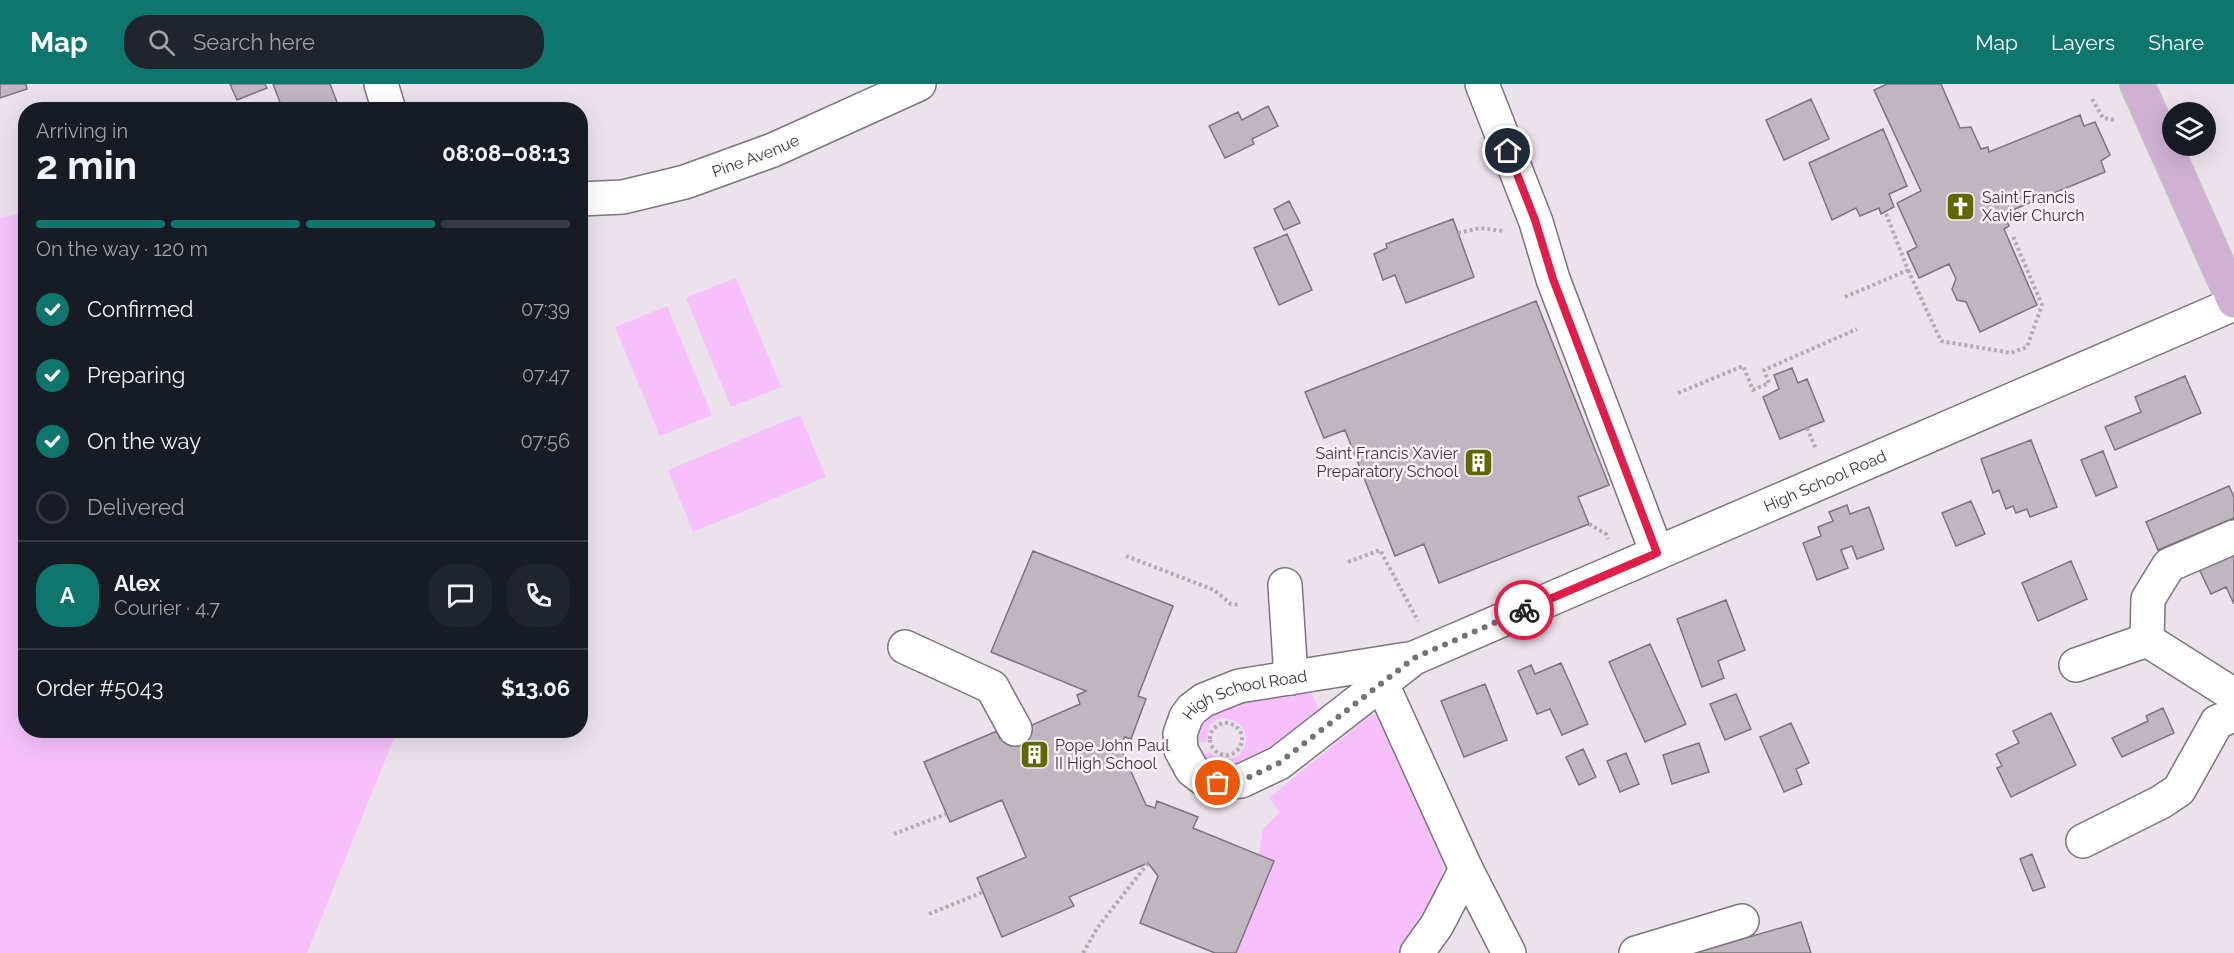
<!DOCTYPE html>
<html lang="en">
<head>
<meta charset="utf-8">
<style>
  body { margin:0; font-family:Raleway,sans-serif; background:#20242c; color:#f1f3f6; height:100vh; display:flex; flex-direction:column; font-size:22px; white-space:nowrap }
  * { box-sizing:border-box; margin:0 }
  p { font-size:20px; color:#9ea1a6 }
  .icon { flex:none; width:33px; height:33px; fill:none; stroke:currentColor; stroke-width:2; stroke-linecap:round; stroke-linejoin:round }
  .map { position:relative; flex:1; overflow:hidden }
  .side { position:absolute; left:18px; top:18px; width:570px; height:636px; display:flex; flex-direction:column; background:#171b24; border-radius:24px; box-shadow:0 6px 24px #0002 }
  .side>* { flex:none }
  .buttons { position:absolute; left:2162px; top:18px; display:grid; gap:12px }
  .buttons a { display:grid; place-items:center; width:54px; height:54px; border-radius:50%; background:#171b24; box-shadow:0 6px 24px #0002; font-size:30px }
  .pin { position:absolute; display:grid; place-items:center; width:51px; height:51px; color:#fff; margin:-26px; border:3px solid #fff; border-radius:50%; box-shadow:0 2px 6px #0007 }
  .courier { position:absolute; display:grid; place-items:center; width:60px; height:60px; margin:-30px; border:4px solid #e11d48; border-radius:50%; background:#fff; color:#222; box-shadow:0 2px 8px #0007 }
  .head em { font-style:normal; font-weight:700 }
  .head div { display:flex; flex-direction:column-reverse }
  .head { display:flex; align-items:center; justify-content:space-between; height:102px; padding:0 18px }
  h1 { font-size:39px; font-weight:700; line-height:45px }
  .bar { display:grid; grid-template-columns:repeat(4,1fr); gap:9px 6px; align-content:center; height:72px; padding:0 18px }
  .bar i { height:8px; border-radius:4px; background:#363941 }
  .bar .current { background:#0f766e }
  .bar p { grid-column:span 4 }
  .line { display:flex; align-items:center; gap:15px; padding:0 18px; border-top:2px solid #363941 }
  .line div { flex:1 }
  .round { display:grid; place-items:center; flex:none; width:63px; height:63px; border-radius:24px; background:#20242c }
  ol { padding:0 18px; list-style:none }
  li { display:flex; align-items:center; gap:18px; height:66px }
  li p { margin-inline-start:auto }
  li .icon { padding:6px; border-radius:50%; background:#0f766e; color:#fff; stroke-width:4 }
  li:last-child { color:#9ea1a6 }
  li i { width:33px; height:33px; border:3px solid #363941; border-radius:50% }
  header { display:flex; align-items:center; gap:36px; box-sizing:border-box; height:84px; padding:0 30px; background:#0f766e; color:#fff }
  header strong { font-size:28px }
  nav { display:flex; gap:33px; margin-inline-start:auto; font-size:21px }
  .search { width:420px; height:54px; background:#20242c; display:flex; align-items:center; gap:15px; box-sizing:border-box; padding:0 21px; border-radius:24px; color:#9ea1a6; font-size:22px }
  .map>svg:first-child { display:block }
  .green { fill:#f7c0fd }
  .building { fill:#bfb6c0; stroke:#7c747d; stroke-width:1.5 }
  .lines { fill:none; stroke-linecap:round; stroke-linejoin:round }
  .minor-casing { stroke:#7d757e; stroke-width:36 }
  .major-casing { stroke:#c4c2c4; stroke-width:36 }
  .path { stroke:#b2abb3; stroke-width:4; stroke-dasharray:3 3; stroke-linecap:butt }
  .minor { stroke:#fff; stroke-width:33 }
  .major { stroke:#d0b1d4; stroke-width:33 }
  .done { stroke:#777278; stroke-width:6; stroke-dasharray:0 10.8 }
  .route { stroke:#e11d48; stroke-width:8 }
  .labels { text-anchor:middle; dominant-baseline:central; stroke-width:5; stroke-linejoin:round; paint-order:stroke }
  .street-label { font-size:16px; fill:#393539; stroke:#f9f0fa }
  .poi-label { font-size:16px; fill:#393539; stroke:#f9f0fa; text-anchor:start }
</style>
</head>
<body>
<header>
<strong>Map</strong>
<div class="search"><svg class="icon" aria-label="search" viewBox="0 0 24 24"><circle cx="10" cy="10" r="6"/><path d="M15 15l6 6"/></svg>Search here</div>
<nav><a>Map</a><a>Layers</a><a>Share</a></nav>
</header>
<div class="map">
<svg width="2234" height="869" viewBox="0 0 2234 869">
  <rect width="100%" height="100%" fill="#ebe2ec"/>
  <path class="green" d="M 25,129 L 26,646 L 397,647 L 307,869 L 0,869 L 0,134 Z
    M 736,194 L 781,303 L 731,323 L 686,214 Z
    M 667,222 L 712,331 L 660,352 L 615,243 Z
    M 800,331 L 826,393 L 693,448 L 668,386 Z
    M 1308,602 L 1321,630 C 1294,650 1234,702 1203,671 L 1209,667 C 1239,698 1269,637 1220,634 L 1210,641 L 1207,658 L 1199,659 C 1193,618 1279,609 1308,602 Z
    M 1372,630 L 1379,630 L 1442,772 L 1443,798 L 1404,869 L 1236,869 L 1273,777 L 1259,771 L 1263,745 L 1280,728 L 1269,714 Z"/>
  <path class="building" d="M 0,0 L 26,0 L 27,5 L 0,14 Z
    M 230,0 L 265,0 L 267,4 L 237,16 Z
    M 273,0 L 330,0 L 340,26 L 283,26 Z
    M 1887,0 L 1941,0 L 1960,44 L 1971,43 L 1981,65 L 1988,63 L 1989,68 L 2080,31 L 2084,42 L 2095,38 L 2110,71 L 2101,77 L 2105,88 L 2015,125 L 2018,131 L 2007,137 L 2009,142 L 2004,145 L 2037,221 L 1980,248 L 1966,218 L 1957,216 L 1952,205 L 1956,195 L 1949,180 L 1919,194 L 1907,168 L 1917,163 L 1897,119 L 1921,107 L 1874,6 Z
    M 1811,15 L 1829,55 L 1784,76 L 1766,36 Z
    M 1268,22 L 1278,42 L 1252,55 L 1254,60 L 1225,74 L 1209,42 L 1238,28 L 1242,36 Z
    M 1883,45 L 1907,102 L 1889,110 L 1894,123 L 1881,130 L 1879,124 L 1860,132 L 1856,124 L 1832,136 L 1809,79 Z
    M 1289,117 L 1300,139 L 1284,146 L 1274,125 Z
    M 1453,135 L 1474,193 L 1406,219 L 1395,191 L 1383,196 L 1374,170 L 1387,164 L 1386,160 Z
    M 1287,150 L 1312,206 L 1279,221 L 1254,164 Z
    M 1536,217 L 1609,401 L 1578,413 L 1589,440 L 1439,499 L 1424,460 L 1395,472 L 1345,346 L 1324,354 L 1305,308 Z
    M 1792,284 L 1798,299 L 1807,295 L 1824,337 L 1780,355 L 1763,313 L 1779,305 L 1774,291 Z
    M 2185,292 L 2201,329 L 2115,366 L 2105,343 L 2141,328 L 2135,313 Z
    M 2031,356 L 2057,423 L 2030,433 L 2027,425 L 2016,429 L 2013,422 L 2006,425 L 1999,406 L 1993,409 L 1981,375 Z
    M 2103,367 L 2117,403 L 2096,412 L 2081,376 Z
    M 2229,402 L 2234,413 L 2234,434 L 2158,466 L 2146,438 Z
    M 1971,417 L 1985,450 L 1956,462 L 1942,429 Z
    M 1847,421 L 1850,430 L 1869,423 L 1884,465 L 1857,475 L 1852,462 L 1841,466 L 1848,484 L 1817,496 L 1803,459 L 1821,452 L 1818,443 L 1833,437 L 1829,428 Z
    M 1033,467 L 1173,522 L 1138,612 L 1146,615 L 1131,655 L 1125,653 L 1120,663 L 1146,721 L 1155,724 L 1157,717 L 1198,733 L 1193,744 L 1274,777 L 1236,869 L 1215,869 L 1140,839 L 1158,792 L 1148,779 L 1069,813 L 1074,822 L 1002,853 L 977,794 L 1026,773 L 1002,716 L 950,738 L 924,678 L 997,647 L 1000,655 L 1080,620 L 1077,611 L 1086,607 L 991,568 Z
    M 2234,468 L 2234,520 L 2226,503 L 2211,510 L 2199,485 Z
    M 2071,477 L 2087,515 L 2038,537 L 2022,499 Z
    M 1726,516 L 1745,566 L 1718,577 L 1724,594 L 1702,603 L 1677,535 Z
    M 1650,560 L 1686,640 L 1645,658 L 1609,578 Z
    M 1561,579 L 1588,640 L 1562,651 L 1550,625 L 1537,630 L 1518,587 L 1531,581 L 1535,590 Z
    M 1485,600 L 1507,656 L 1464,673 L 1441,617 Z
    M 1736,610 L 1751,645 L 1725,656 L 1710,620 Z
    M 2163,624 L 2174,649 L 2122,673 L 2112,654 L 2148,637 L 2146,632 Z
    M 2051,629 L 2076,681 L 2011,713 L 1997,684 L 2002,682 L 1996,670 L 2019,659 L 2013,647 Z
    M 1791,639 L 1809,679 L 1796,685 L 1802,700 L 1784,708 L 1760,653 Z
    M 1699,659 L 1709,688 L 1672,700 L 1663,671 Z
    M 1583,665 L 1596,693 L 1579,701 L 1566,673 Z
    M 1626,669 L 1639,700 L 1620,708 L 1607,677 Z
    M 2032,770 L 2045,803 L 2033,807 L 2020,775 Z
    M 1801,838 L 1811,869 L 1694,869 Z"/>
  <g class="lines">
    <defs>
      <g id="minor">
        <path d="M 381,0 L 389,26"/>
        <path d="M 1482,0 L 1536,138 L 1553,195 L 1657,469"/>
        <path id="s1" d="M 580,115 L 623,113 L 685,98 L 773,66 L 919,0"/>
        <path d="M 2234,453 L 2169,481 L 2148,515 L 2147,556 L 2234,611"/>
        <path d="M 1285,501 L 1291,594"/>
        <path d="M 905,563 L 992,603 L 1015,645"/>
        <path id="s2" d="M 1414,574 L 1279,679 L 1241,697 L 1218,699 L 1204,695 L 1192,686 L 1181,666 L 1180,650 L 1186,633 L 1192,625 L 1204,616 L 1239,602 L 1414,574 L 2234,220"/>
        <path d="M 2076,581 L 2147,556"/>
        <path d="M 1382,600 L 1466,785 L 1509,869"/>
        <path d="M 2083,757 L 2161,718 L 2179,706 L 2217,638 L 2234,631"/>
        <path d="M 1417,869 L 1437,841 L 1466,785"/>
        <path d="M 1636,869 L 1742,837"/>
      </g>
      <path id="major" d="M 2137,0 L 2234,217"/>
    </defs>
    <use href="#minor" class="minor-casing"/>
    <use href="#major" class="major-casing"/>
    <path class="path" d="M 2092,15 L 2103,34 L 2116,36
      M 1458,149 L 1480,144 L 1504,147
      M 1908,186 L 1941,257 L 2011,269 L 2027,263 L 2042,221 L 2012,150
      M 1845,213 L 1908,186 L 1885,127
      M 1678,309 L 1743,282 L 1753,306 L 1769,299 L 1764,286 L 1857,245
      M 1807,344 L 1816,365
      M 1589,440 L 1606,450 L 1608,455
      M 1126,472 L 1214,506 L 1231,520 L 1239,521
      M 1348,478 L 1380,466 L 1418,537
      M1210 655a16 16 0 1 1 32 0a16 16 0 1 1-32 0Z
      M 894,750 L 946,730
      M 929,830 L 983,808
      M 1083,869 L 1098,843 L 1148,779"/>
    <use href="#minor" class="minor"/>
    <use href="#major" class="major"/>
  </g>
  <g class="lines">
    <path class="done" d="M 1218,699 L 1241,697 L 1279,679 L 1414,574 L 1524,526"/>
    <path class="route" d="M 1508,67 L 1535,136 L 1553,195 L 1657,469 L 1524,526"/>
  </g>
  <defs>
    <symbol id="church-square" viewBox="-11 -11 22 22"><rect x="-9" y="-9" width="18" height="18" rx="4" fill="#626705" stroke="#f9f0fa"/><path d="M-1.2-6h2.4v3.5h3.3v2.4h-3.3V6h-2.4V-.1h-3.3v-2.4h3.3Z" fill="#fff"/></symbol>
    <symbol id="building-square" viewBox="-11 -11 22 22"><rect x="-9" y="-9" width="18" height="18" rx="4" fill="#626705" stroke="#f9f0fa"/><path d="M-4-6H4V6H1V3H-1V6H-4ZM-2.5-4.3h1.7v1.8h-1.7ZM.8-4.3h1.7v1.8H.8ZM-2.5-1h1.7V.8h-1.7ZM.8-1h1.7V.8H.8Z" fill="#fff"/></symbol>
  </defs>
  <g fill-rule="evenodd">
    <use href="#church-square" x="1944" y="106" width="33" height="33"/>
    <use href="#building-square" x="1462" y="362" width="33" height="33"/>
    <use href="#building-square" x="1018" y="654" width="33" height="33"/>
  </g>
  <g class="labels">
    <g class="street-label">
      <text stroke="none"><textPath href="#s1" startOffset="182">Pine Avenue</textPath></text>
      <text stroke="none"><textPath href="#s2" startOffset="1010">High School Road</textPath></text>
      <text stroke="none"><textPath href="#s2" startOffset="388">High School Road</textPath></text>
    </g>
    <g class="poi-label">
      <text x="1982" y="113">Saint Francis<tspan x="1982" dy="18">Xavier Church</tspan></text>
      <text x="1458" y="369" text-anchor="end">Saint Francis Xavier<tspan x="1458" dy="18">Preparatory School</tspan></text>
      <text x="1055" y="661">Pope John Paul<tspan x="1055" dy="18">II High School</tspan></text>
    </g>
  </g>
</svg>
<div class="buttons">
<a><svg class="icon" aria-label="layers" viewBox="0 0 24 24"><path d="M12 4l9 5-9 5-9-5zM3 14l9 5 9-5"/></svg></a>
</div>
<div class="pin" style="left:1218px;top:699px;background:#ea580c"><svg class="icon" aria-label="bag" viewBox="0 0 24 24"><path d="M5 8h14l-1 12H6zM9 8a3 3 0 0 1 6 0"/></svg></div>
<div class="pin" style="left:1508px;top:67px;background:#1f2937"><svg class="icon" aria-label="home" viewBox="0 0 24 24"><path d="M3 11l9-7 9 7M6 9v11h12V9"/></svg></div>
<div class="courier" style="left:1524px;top:526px"><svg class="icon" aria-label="bike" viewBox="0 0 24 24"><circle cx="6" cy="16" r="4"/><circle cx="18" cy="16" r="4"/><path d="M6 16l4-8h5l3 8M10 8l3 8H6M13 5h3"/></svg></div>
<section class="side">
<div class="head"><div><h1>2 min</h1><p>Arriving in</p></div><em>08:08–08:13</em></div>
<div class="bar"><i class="current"></i><i class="current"></i><i class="current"></i><i></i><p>On the way · 120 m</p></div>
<ol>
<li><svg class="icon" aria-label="check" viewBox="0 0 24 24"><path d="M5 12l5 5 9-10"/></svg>Confirmed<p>07:39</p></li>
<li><svg class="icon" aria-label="check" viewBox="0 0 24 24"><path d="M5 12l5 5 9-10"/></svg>Preparing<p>07:47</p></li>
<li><svg class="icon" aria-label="check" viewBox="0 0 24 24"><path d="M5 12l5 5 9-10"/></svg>On the way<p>07:56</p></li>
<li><i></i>Delivered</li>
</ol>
<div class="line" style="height:108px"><b class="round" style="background:#0f766e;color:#fff">A</b><div><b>Alex</b><p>Courier · 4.7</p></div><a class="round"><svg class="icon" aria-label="chat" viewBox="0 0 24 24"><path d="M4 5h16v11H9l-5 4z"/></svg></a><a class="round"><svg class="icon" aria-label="phone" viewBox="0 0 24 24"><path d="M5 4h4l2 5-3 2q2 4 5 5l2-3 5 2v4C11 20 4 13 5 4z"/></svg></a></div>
<div class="line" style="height:78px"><div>Order #5043</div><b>$13.06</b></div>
</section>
</div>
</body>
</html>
